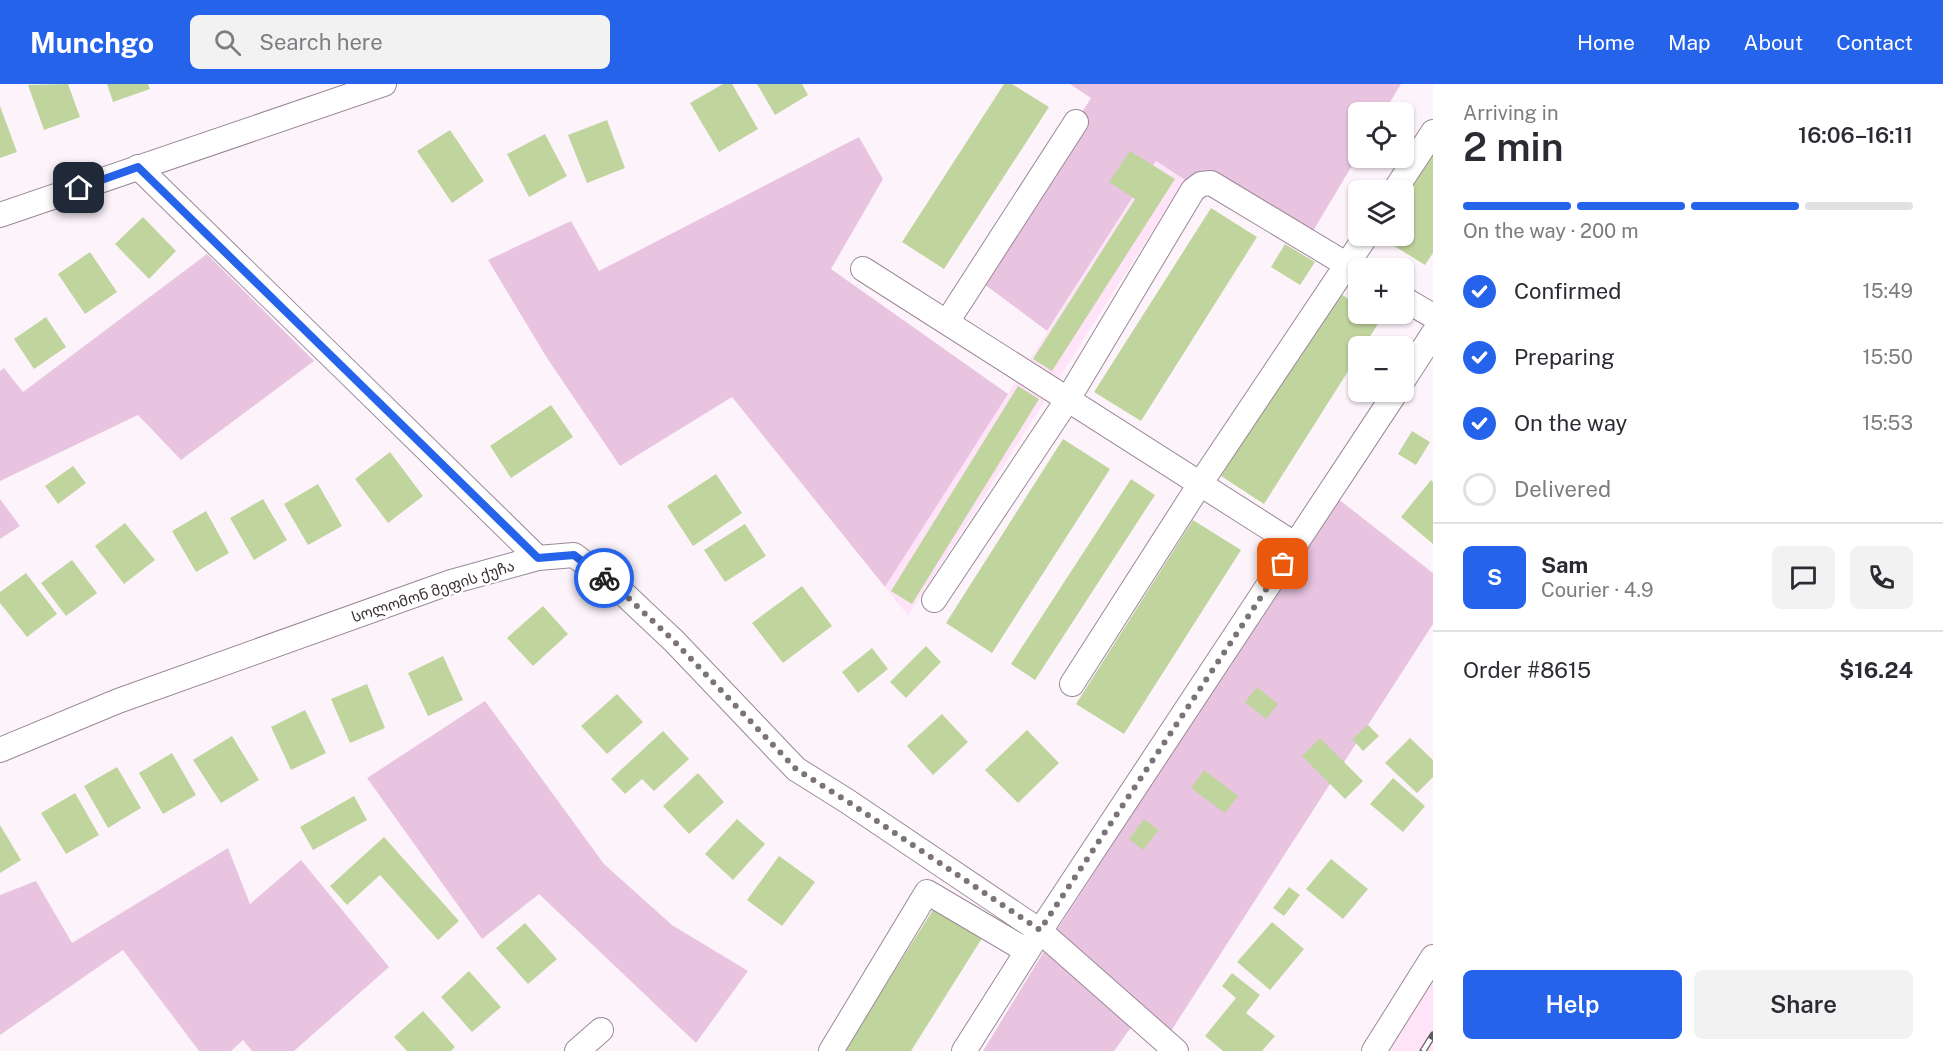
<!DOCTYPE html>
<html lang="en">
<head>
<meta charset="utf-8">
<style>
  body { margin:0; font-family:"Public Sans","Noto Sans Georgian",sans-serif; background:#f2f2f3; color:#2b2b33; height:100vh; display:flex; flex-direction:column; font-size:22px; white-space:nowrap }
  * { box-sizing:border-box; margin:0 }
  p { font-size:20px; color:#7c7c81 }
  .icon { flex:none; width:33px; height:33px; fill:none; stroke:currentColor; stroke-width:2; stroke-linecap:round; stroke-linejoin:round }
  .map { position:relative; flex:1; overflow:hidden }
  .sheet { display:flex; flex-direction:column; background:#fff; width:510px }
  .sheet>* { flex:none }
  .buttons { position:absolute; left:1348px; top:18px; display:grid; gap:12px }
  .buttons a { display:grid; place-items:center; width:66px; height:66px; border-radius:9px; background:#fff; box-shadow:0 2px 4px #0004; font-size:30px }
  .pin { position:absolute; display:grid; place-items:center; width:51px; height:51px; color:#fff; margin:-26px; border-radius:12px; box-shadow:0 3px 9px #0006 }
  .courier { position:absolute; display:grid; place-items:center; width:60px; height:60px; margin:-30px; border:4px solid #2563eb; border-radius:50%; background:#fff; color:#222; box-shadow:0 2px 8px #0007 }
  .headline em { font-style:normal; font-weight:600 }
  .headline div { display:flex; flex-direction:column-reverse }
  .headline { display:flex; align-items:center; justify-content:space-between; height:102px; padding:0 30px }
  h1 { font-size:39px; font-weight:600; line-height:45px }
  .bar { display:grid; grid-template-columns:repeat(4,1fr); gap:9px 6px; align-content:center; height:72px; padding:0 30px }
  .bar i { height:8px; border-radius:4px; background:#e1e1e2 }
  .bar .active { background:#2563eb }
  .bar p { grid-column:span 4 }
  .line { display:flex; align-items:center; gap:15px; padding:0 30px; border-top:2px solid #e1e1e2 }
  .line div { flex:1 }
  .round { display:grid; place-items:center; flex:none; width:63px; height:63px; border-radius:9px; background:#f2f2f3 }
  ol { padding:0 30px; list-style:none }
  li { display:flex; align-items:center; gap:18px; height:66px }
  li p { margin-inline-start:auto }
  li .icon { padding:6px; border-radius:50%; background:#2563eb; color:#fff; stroke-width:4 }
  li:last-child { color:#7c7c81 }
  li i { width:33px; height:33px; border:3px solid #e1e1e2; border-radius:50% }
  .button { display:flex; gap:12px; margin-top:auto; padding:12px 30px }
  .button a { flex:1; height:69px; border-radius:9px; background:#2563eb; color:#fff; font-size:24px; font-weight:600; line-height:69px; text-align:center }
  .button a+a { background:#f2f2f3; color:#2b2b33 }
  header { display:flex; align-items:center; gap:36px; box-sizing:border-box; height:84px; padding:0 30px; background:#2563eb; color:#fff }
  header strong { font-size:28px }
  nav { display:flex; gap:33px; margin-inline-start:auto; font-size:21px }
  .search { width:420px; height:54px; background:#f2f2f3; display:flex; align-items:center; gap:15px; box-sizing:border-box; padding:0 21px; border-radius:9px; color:#7c7c81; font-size:22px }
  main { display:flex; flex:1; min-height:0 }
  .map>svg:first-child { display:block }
  .built { fill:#ffe4f9 }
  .green { fill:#e8c4e1 }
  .building { fill:#c0d59e }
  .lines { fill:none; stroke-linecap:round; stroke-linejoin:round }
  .minor-casing { stroke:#9b8897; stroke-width:26 }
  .minor { stroke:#fff; stroke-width:24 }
  .rail-casing { stroke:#625a60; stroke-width:7 }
  .rail { stroke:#fff; stroke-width:4.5; stroke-dasharray:14; stroke-linecap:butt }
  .done { stroke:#7c737a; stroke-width:6; stroke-dasharray:0 10.8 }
  .route { stroke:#2563eb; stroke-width:8 }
  .labels { text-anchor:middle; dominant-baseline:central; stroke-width:5; stroke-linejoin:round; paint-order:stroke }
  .street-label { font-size:15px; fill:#362e34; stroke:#fff }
</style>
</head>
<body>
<header>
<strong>Munchgo</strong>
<div class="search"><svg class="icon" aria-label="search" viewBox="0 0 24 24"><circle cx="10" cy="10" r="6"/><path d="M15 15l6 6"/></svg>Search here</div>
<nav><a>Home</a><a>Map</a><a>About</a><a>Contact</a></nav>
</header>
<main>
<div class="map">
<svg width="1433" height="967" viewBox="0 0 1433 967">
  <rect width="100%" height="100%" fill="#fdf4fb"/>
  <path class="built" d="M 1156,77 L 1185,96 L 908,532 L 885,503 Z
    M 1433,892 L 1433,967 L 1386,967 Z"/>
  <path class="green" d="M 1070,0 L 1401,0 L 1384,28 L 1359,28 L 1359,70 L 1307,157 L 1201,100 L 1185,96 L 1156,77 L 1047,247 L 976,194 L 1091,14 Z
    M 859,53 L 883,95 L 831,185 L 1008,310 L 885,503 L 732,313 L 620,382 L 547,274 L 488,176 L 571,137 L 599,187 Z
    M 207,170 L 314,277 L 181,376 L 138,331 L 0,397 L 0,287 L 4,284 L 23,308 Z
    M 1337,414 L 1433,489 L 1433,540 L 1171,947 L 1057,846 Z
    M 0,415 L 20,442 L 0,455 Z
    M 485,617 L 604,780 L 672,841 L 748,887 L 696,959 L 539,810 L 482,855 L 367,694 Z
    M 228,764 L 250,820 L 301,776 L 389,883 L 294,967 L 252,967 L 243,956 L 231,967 L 199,967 L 123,866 L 0,951 L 0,811 L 36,797 L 72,859 Z
    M 1046,864 L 1132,942 L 1114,967 L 983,967 Z"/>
  <path class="building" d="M 68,0 L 80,33 L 44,46 L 28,1 Z
    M 107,0 L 148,0 L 150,5 L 113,18 Z
    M 723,0 L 732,0 L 758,45 L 719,68 L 690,19 Z
    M 757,0 L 802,0 L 808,11 L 775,31 Z
    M 1004,0 L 1012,0 L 1049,23 L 944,185 L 902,158 Z
    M 0,22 L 17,68 L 0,74 Z
    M 607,36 L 625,84 L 587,99 L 568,51 Z
    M 450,46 L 484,97 L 452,119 L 417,67 Z
    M 545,50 L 567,92 L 529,113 L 507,70 Z
    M 1130,67 L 1175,95 L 1052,287 L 1033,275 L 1135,115 L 1109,98 Z
    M 1433,70 L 1433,169 L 1425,181 L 1378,152 L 1404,152 L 1404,115 Z
    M 1211,124 L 1257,153 L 1141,337 L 1094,308 Z
    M 143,133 L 176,167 L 149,195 L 115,160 Z
    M 1285,160 L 1315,178 L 1300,201 L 1271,183 Z
    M 90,168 L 117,208 L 85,230 L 58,190 Z
    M 1338,208 L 1359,222 L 1359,230 L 1372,230 L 1381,235 L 1364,262 L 1359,262 L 1359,270 L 1264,420 L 1221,392 Z
    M 46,233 L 66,263 L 34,285 L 14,255 Z
    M 1018,302 L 1039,315 L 912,520 L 891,507 Z
    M 551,321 L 573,353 L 511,394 L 490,362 Z
    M 1412,347 L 1430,358 L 1416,381 L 1398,370 Z
    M 1063,355 L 1110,385 L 992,569 L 946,539 Z
    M 390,368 L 423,412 L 388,439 L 355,395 Z
    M 73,382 L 86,399 L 58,420 L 45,402 Z
    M 716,390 L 742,429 L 693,462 L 667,422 Z
    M 1131,395 L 1155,411 L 1035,596 L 1011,580 Z
    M 1431,396 L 1433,398 L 1433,460 L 1401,433 Z
    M 318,400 L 342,442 L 308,461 L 284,420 Z
    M 263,415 L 287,456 L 254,476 L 230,434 Z
    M 206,427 L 229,469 L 196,488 L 172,447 Z
    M 1193,436 L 1241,466 L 1124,650 L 1076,620 Z
    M 125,439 L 155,476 L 124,500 L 95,462 Z
    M 745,440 L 766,472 L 725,498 L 704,466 Z
    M 72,476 L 97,509 L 66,532 L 41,499 Z
    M 26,489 L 57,530 L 27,553 L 0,519 L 0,508 Z
    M 802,502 L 832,542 L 783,579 L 752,539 Z
    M 543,522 L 568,550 L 533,582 L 507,554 Z
    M 926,562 L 941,578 L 906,614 L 890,598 Z
    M 872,564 L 888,585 L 858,609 L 842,588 Z
    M 443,572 L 463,616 L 428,632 L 408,589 Z
    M 367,600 L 385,644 L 350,659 L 331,615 Z
    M 1257,603 L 1278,620 L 1266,635 L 1245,618 Z
    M 617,610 L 643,638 L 607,670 L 581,642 Z
    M 305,626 L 326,669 L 291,686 L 271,643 Z
    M 942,630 L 968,658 L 933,691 L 907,662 Z
    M 1368,641 L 1379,652 L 1363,667 L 1352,655 Z
    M 1027,646 L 1059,679 L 1018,719 L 985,686 Z
    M 663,647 L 689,675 L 654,707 L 642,695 L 625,710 L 611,695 Z
    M 232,652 L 259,696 L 221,719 L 193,676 Z
    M 1320,654 L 1363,697 L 1345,715 L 1302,672 Z
    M 1410,654 L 1433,676 L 1433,693 L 1417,709 L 1385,679 Z
    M 172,669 L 196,711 L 163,730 L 139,689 Z
    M 117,683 L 141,724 L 108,744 L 84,702 Z
    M 1204,686 L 1238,712 L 1225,729 L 1191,704 Z
    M 698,689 L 724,718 L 689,750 L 663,722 Z
    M 1393,694 L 1425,722 L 1403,748 L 1370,720 Z
    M 75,709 L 99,751 L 66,770 L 41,729 Z
    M 354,712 L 367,736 L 313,766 L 300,743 Z
    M 737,735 L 765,760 L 733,796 L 705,770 Z
    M 1144,735 L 1159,746 L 1143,766 L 1129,755 Z
    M 0,741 L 21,776 L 0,789 Z
    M 384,753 L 459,837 L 438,856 L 380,791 L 347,821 L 330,802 Z
    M 779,772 L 815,798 L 782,842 L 747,816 Z
    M 1331,775 L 1368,805 L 1343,835 L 1306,805 Z
    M 1289,803 L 1300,811 L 1284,832 L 1273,824 Z
    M 936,821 L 984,851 L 911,967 L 844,967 Z
    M 1272,838 L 1304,865 L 1270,906 L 1237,878 Z
    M 525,839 L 557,875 L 528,900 L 496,864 Z
    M 469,887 L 501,923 L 472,948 L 441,913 Z
    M 1232,889 L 1260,911 L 1246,929 L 1275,952 L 1262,967 L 1223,967 L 1205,952 L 1236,914 L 1222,902 Z
    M 423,927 L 455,963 L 451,967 L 407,967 L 394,953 Z"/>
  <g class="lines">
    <defs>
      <path id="minor" d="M 138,83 L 538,474
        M 1395,106 L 1433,48
        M 0,131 L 384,0
        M 863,185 L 1296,461
        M 1404,215 L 1433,232
        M 947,238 L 1076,38
        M 1404,295 L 1433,250
        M 934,516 L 1068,315 L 1193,106 L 1201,100 L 1211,99 L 1359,188
        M 1072,600 L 1200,400 L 1366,152
        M 0,666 L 118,617 L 451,498 L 538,474 L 574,471 L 622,508 L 674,557 L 796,685 L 847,717 L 1040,847 L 1176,967
        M 577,967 L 601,946
        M 831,967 L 927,808 L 1027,867
        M 964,967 L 1040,847 L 1396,308
        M 1374,967 L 1433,873"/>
    </defs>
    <use href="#minor" class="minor-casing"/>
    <use href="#minor" class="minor"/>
    <defs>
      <path id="rail" d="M 1423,967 L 1433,951"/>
    </defs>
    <use href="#rail" class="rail-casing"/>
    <use href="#rail" class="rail"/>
  </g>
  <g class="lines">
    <path class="done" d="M 604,494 L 622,508 L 674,557 L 796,685 L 847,717 L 1040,846 L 1283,480"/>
    <path class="route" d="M 79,104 L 138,83 L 538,474 L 574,471 L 604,494"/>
  </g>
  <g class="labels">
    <g class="street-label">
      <text transform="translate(433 507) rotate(-18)">სოლომონ მეფის ქუჩა</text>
    </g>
  </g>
</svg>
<div class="buttons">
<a><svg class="icon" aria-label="locate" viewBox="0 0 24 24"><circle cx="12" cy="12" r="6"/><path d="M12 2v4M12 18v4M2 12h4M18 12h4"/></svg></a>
<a><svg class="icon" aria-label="layers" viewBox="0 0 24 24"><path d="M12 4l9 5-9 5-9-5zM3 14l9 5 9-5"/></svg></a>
<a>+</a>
<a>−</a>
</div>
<div class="pin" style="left:1283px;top:480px;background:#ea580c"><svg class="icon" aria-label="bag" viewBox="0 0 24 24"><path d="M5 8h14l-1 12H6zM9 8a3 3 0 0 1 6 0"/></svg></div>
<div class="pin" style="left:79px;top:104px;background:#1f2937"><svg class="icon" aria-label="home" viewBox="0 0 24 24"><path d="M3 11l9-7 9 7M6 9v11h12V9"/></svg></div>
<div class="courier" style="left:604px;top:494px"><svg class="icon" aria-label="bike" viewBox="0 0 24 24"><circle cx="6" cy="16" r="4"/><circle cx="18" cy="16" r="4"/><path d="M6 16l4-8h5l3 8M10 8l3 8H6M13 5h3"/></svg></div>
</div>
<section class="sheet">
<div class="headline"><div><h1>2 min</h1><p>Arriving in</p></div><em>16:06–16:11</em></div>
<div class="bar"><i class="active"></i><i class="active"></i><i class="active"></i><i></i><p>On the way · 200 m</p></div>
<ol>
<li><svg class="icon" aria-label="check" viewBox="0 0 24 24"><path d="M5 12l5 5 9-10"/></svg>Confirmed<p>15:49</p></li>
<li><svg class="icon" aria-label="check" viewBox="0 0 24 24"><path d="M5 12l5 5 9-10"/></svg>Preparing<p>15:50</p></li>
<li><svg class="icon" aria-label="check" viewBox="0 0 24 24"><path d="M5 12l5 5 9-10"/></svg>On the way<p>15:53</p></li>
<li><i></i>Delivered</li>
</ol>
<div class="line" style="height:108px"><b class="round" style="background:#2563eb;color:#fff">S</b><div><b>Sam</b><p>Courier · 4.9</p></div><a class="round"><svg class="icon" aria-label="chat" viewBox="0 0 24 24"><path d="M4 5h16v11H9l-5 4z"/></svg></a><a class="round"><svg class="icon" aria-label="phone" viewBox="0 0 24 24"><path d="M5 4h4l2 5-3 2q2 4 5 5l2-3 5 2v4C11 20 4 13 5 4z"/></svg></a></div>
<div class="line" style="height:78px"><div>Order #8615</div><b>$16.24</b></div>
<div class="button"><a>Help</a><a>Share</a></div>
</section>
</main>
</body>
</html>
